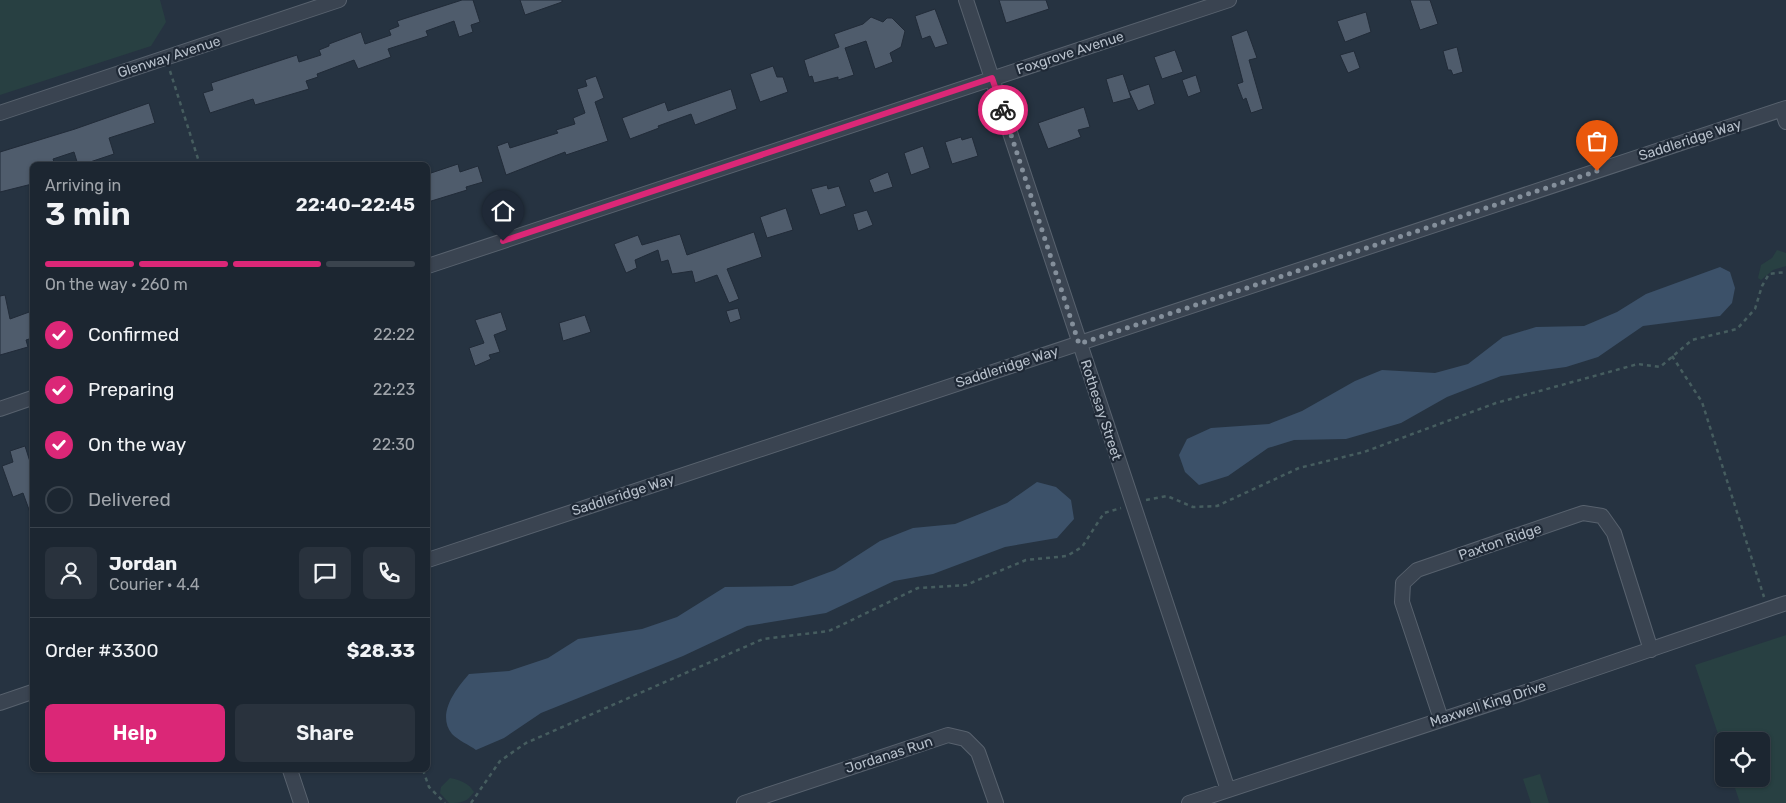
<!DOCTYPE html>
<html lang="en">
<head>
<meta charset="utf-8">
<style>
  body { margin:0; font-family:Rubik,sans-serif; background:#29323d; color:#f1f3f6; height:100vh; display:flex; flex-direction:column; font-size:19px; white-space:nowrap }
  * { box-sizing:border-box; margin:0 }
  p { font-size:16px; color:#a0a5ab }
  .icon { flex:none; width:28px; height:28px; fill:none; stroke:currentColor; stroke-width:2; stroke-linecap:round; stroke-linejoin:round }
  .map { position:relative; flex:1; overflow:hidden }
  .sheet { position:absolute; left:30px; top:162px; width:400px; height:610px; display:flex; flex-direction:column; background:#1c2631; border-radius:8px; box-shadow:0 1px 4px #0004,0 0 0 1px #3a434d }
  .sheet>* { flex:none }
  .buttons { position:absolute; left:1715px; top:732px; display:grid; gap:10px }
  .buttons a { display:grid; place-items:center; width:55px; height:55px; border-radius:8px; background:#1c2631; box-shadow:0 1px 4px #0004,0 0 0 1px #3a434d; font-size:25px }
  .pin { position:absolute; display:grid; place-items:center; width:42px; height:42px; color:#fff; margin:-51px -21px; border-radius:50% 50% 50% 0; rotate:-45deg; box-shadow:0 0 5px #0007 }
  .pin .icon { rotate:45deg }
  .courier { position:absolute; display:grid; place-items:center; width:50px; height:50px; margin:-25px; border:4px solid #db2777; border-radius:50%; background:#fff; color:#222; box-shadow:0 1px 6px #0007 }
  .overview em { font-style:normal; font-weight:600 }
  .overview div { display:flex; flex-direction:column-reverse }
  .overview { display:flex; align-items:center; justify-content:space-between; height:85px; padding:0 15px }
  h1 { font-size:32px; font-weight:600; line-height:38px }
  .bar { display:grid; grid-template-columns:repeat(4,1fr); gap:8px 5px; align-content:center; height:60px; padding:0 15px }
  .bar i { height:6px; border-radius:4px; background:#3a434d }
  .bar .selected { background:#db2777 }
  .bar p { grid-column:span 4 }
  .line { display:flex; align-items:center; gap:12px; padding:0 15px; border-top:1px solid #3a434d }
  .line div { flex:1 }
  .round { display:grid; place-items:center; flex:none; width:52px; height:52px; border-radius:8px; background:#29323d }
  ol { padding:0 15px; list-style:none }
  li { display:flex; align-items:center; gap:15px; height:55px }
  li p { margin-inline-start:auto }
  li .icon { padding:5px; border-radius:50%; background:#db2777; color:#fff; stroke-width:4 }
  li:last-child { color:#a0a5ab }
  li i { width:28px; height:28px; border:2px solid #3a434d; border-radius:50% }
  .primary-button { display:flex; gap:10px; margin-top:auto; padding:10px 15px }
  .primary-button a { flex:1; height:58px; border-radius:8px; background:#db2777; color:#fff; font-size:20px; font-weight:600; line-height:58px; text-align:center }
  .primary-button a+a { background:#29323d; color:#f1f3f6 }
  .map>svg:first-child { display:block }
  .green { fill:#284042 }
  .water { fill:#3c5169 }
  .building { fill:#4f5c6c; stroke:#212b38 }
  .lines { fill:none; stroke-linecap:round; stroke-linejoin:round }
  .minor-casing { stroke:#58626e; stroke-width:16 }
  .path { stroke:#465d5f; stroke-width:2.5; stroke-dasharray:4 4; stroke-linecap:butt }
  .minor { stroke:#3a4451; stroke-width:14 }
  .done { stroke:#848f9b; stroke-width:5; stroke-dasharray:0 9 }
  .route { stroke:#db2777; stroke-width:6 }
  .labels { text-anchor:middle; dominant-baseline:central; stroke-width:4.5; stroke-linejoin:round; paint-order:stroke }
  .street-label { font-size:14px; fill:#b7c0cb; stroke:#1f2936 }
</style>
</head>
<body>
<div class="map">
<svg width="1786" height="803" viewBox="0 0 1786 803">
  <rect width="100%" height="100%" fill="#263341"/>
  <path class="green" d="M 0,0 L 160,0 L 166,22 L 151,46 L 0,95 Z
    M 1777,250 L 1786,253 L 1786,266 L 1773,270 L 1761,280 L 1758,278 L 1761,265 L 1772,258 Z
    M 1786,635 L 1786,803 L 1740,803 L 1732,779 L 1761,779 L 1761,741 L 1724,741 L 1724,752 L 1695,665 Z
    M 1540,774 L 1549,803 L 1531,803 L 1523,779 Z
    M 450,778 C 460,780 469,783 474,792 C 467,802 462,803 449,803 L 440,793 L 441,787 Z"/>
  <path class="water" d="M 1720,267 L 1730,272 L 1735,288 L 1732,303 L 1720,316 L 1643,326 L 1598,357 L 1566,367 L 1501,376 L 1447,397 L 1401,423 L 1346,439 L 1294,440 L 1268,448 L 1228,476 L 1199,485 L 1185,472 L 1179,455 L 1187,439 L 1211,428 L 1269,424 L 1302,411 L 1355,381 L 1382,370 L 1435,373 L 1468,364 L 1503,337 L 1536,327 L 1584,326 L 1617,312 L 1646,294 Z
    M 1037,482 L 1056,487 L 1071,500 L 1074,519 L 1057,538 L 1005,547 L 933,574 L 894,581 L 826,613 L 747,626 L 683,656 L 541,713 L 504,738 L 476,750 C 469,745 458,740 452,734 C 436,714 456,689 469,674 L 509,671 L 548,658 L 578,639 L 642,629 L 677,617 L 725,587 L 792,586 L 835,570 L 880,541 L 913,528 L 955,524 L 1007,503 Z"/>
  <path class="building" d="M 462,0 L 473,0 L 480,22 L 471,25 L 473,32 L 459,37 L 454,21 L 426,31 L 428,36 L 388,49 L 391,57 L 358,69 L 354,60 L 317,74 L 318,77 L 306,81 L 309,89 L 255,105 L 253,99 L 210,113 L 203,93 L 213,90 L 211,83 L 297,55 L 299,62 L 321,55 L 319,50 L 329,46 L 329,44 L 361,32 L 365,44 L 391,35 L 389,30 L 399,26 L 397,21 Z
    M 520,0 L 562,0 L 562,2 L 525,15 Z
    M 999,0 L 1046,0 L 1049,9 L 1006,23 Z
    M 1410,0 L 1430,0 L 1438,24 L 1420,30 Z
    M 935,9 L 948,44 L 935,48 L 930,36 L 922,39 L 915,16 Z
    M 1366,12 L 1371,32 L 1345,42 L 1337,21 Z
    M 871,17 L 883,22 L 887,18 L 892,18 L 905,31 L 901,47 L 890,53 L 893,62 L 875,69 L 866,41 L 845,48 L 854,75 L 838,80 L 838,77 L 814,83 L 812,76 L 809,77 L 804,60 L 839,47 L 834,34 L 863,24 Z
    M 1247,30 L 1257,58 L 1249,60 L 1263,109 L 1251,113 L 1246,98 L 1243,100 L 1237,84 L 1243,82 L 1231,36 Z
    M 1457,47 L 1463,72 L 1453,75 L 1451,70 L 1448,70 L 1443,51 Z
    M 1175,50 L 1183,72 L 1162,79 L 1154,57 Z
    M 1354,51 L 1360,68 L 1348,73 L 1340,55 Z
    M 773,66 L 777,77 L 783,77 L 788,92 L 760,102 L 750,74 Z
    M 1123,74 L 1131,98 L 1113,103 L 1106,79 Z
    M 1196,75 L 1201,92 L 1188,97 L 1182,80 Z
    M 596,76 L 604,98 L 595,102 L 608,141 L 566,155 L 565,152 L 506,175 L 497,146 L 508,142 L 510,148 L 558,133 L 556,130 L 575,124 L 573,118 L 585,113 L 577,89 L 587,86 L 585,80 Z
    M 1149,84 L 1155,104 L 1138,111 L 1129,91 Z
    M 731,89 L 737,109 L 695,125 L 691,114 L 658,126 L 659,128 L 630,139 L 622,118 L 665,102 L 668,111 Z
    M 149,103 L 155,123 L 109,138 L 114,154 L 90,162 L 90,165 L 78,165 L 74,152 L 53,159 L 55,165 L 32,165 L 32,184 L 0,192 L 0,152 L 75,129 Z
    M 1084,107 L 1090,127 L 1078,130 L 1081,137 L 1048,149 L 1038,123 Z
    M 961,137 L 962,140 L 972,137 L 978,156 L 952,164 L 945,142 Z
    M 923,146 L 930,168 L 911,175 L 904,153 Z
    M 458,164 L 460,172 L 478,166 L 483,182 L 466,187 L 467,190 L 428,202 L 428,174 Z
    M 888,172 L 893,187 L 874,193 L 869,180 Z
    M 827,185 L 828,189 L 839,186 L 846,206 L 820,215 L 811,189 Z
    M 786,208 L 793,230 L 767,238 L 760,217 Z
    M 867,210 L 873,225 L 858,231 L 853,214 Z
    M 754,232 L 762,257 L 727,269 L 739,299 L 729,303 L 717,275 L 695,283 L 692,271 L 672,274 L 668,260 L 661,262 L 658,250 L 635,260 L 637,268 L 626,273 L 614,244 L 638,235 L 642,245 L 680,234 L 687,255 Z
    M 5,295 L 10,319 L 32,311 L 32,338 L 26,340 L 28,347 L 0,355 L 0,296 Z
    M 738,308 L 741,319 L 730,323 L 726,311 Z
    M 501,312 L 507,330 L 494,335 L 500,352 L 489,355 L 491,359 L 475,366 L 469,348 L 484,343 L 475,320 Z
    M 585,315 L 591,332 L 563,341 L 559,323 Z
    M 25,446 L 32,468 L 31,515 L 23,493 L 13,497 L 2,466 L 13,462 L 10,451 Z"/>
  <g class="lines">
    <defs>
      <path id="minor" d="M 966,0 L 1228,790
        M 1782,110 L 1786,122
        M 0,113 L 339,0
        M 428,266 L 1229,0
        M 0,409 L 32,398
        M 428,560 L 1786,108
        M 0,703 L 32,692
        M 1441,719 L 1402,602 L 1403,583 L 1417,570 L 1583,513 L 1602,516 L 1614,533 L 1651,650
        M 290,770 L 301,803
        M 744,803 L 948,735 L 965,739 L 978,752 L 996,803
        M 1189,803 L 1535,689 L 1786,603"/>
    </defs>
    <use href="#minor" class="minor-casing"/>
    <path class="path" d="M 170,71 L 200,165
      M 1672,356 L 1702,402 L 1764,597
      M 1146,500 L 1167,496 L 1193,507 L 1217,506 L 1299,468 L 1364,452 L 1496,403 L 1638,364 L 1660,367 L 1692,340 L 1737,329 L 1755,309 L 1762,286 L 1769,274 L 1786,272
      M 423,770 L 429,787 L 445,803
      M 471,803 L 500,761 L 526,743 L 763,639 L 829,631 L 918,588 L 966,585 L 1026,560 L 1067,556 L 1082,547 L 1104,513 L 1121,508"/>
    <use href="#minor" class="minor"/>
  </g>
  <g class="lines">
    <path class="done" d="M 1003,110 L 1079,344 L 1597,171"/>
    <path class="route" d="M 503,241 L 992,78 L 1003,110"/>
  </g>
  <g class="labels">
    <g class="street-label">
      <text transform="translate(1070 53) rotate(-18)">Foxgrove Avenue</text>
      <text transform="translate(169 57) rotate(-18)">Glenway Avenue</text>
      <text transform="translate(1690 140) rotate(-18)">Saddleridge Way</text>
      <text transform="translate(1007 367) rotate(-18)">Saddleridge Way</text>
      <text transform="translate(1101 410) rotate(72)">Rothesay Street</text>
      <text transform="translate(623 495) rotate(-18)">Saddleridge Way</text>
      <text transform="translate(1500 542) rotate(-19)">Paxton Ridge</text>
      <text transform="translate(1488 704) rotate(-18)">Maxwell King Drive</text>
      <text transform="translate(889 755) rotate(-18)">Jordanas Run</text>
    </g>
  </g>
</svg>
<div class="buttons">
<a><svg class="icon" aria-label="locate" viewBox="0 0 24 24"><circle cx="12" cy="12" r="6"/><path d="M12 2v4M12 18v4M2 12h4M18 12h4"/></svg></a>
</div>
<div class="pin" style="left:1597px;top:171px;background:#ea580c"><svg class="icon" aria-label="bag" viewBox="0 0 24 24"><path d="M5 8h14l-1 12H6zM9 8a3 3 0 0 1 6 0"/></svg></div>
<div class="pin" style="left:503px;top:241px;background:#1f2937"><svg class="icon" aria-label="home" viewBox="0 0 24 24"><path d="M3 11l9-7 9 7M6 9v11h12V9"/></svg></div>
<div class="courier" style="left:1003px;top:110px"><svg class="icon" aria-label="bike" viewBox="0 0 24 24"><circle cx="6" cy="16" r="4"/><circle cx="18" cy="16" r="4"/><path d="M6 16l4-8h5l3 8M10 8l3 8H6M13 5h3"/></svg></div>
<section class="sheet">
<div class="overview"><div><h1>3 min</h1><p>Arriving in</p></div><em>22:40–22:45</em></div>
<div class="bar"><i class="selected"></i><i class="selected"></i><i class="selected"></i><i></i><p>On the way · 260 m</p></div>
<ol>
<li><svg class="icon" aria-label="check" viewBox="0 0 24 24"><path d="M5 12l5 5 9-10"/></svg>Confirmed<p>22:22</p></li>
<li><svg class="icon" aria-label="check" viewBox="0 0 24 24"><path d="M5 12l5 5 9-10"/></svg>Preparing<p>22:23</p></li>
<li><svg class="icon" aria-label="check" viewBox="0 0 24 24"><path d="M5 12l5 5 9-10"/></svg>On the way<p>22:30</p></li>
<li><i></i>Delivered</li>
</ol>
<div class="line" style="height:90px"><a class="round"><svg class="icon" aria-label="person" viewBox="0 0 24 24"><circle cx="12" cy="8" r="4"/><path d="M4 21q1-7 8-7t8 7"/></svg></a><div><b>Jordan</b><p>Courier · 4.4</p></div><a class="round"><svg class="icon" aria-label="chat" viewBox="0 0 24 24"><path d="M4 5h16v11H9l-5 4z"/></svg></a><a class="round"><svg class="icon" aria-label="phone" viewBox="0 0 24 24"><path d="M5 4h4l2 5-3 2q2 4 5 5l2-3 5 2v4C11 20 4 13 5 4z"/></svg></a></div>
<div class="line" style="height:65px"><div>Order #3300</div><b>$28.33</b></div>
<div class="primary-button"><a>Help</a><a>Share</a></div>
</section>
</div>
</body>
</html>
